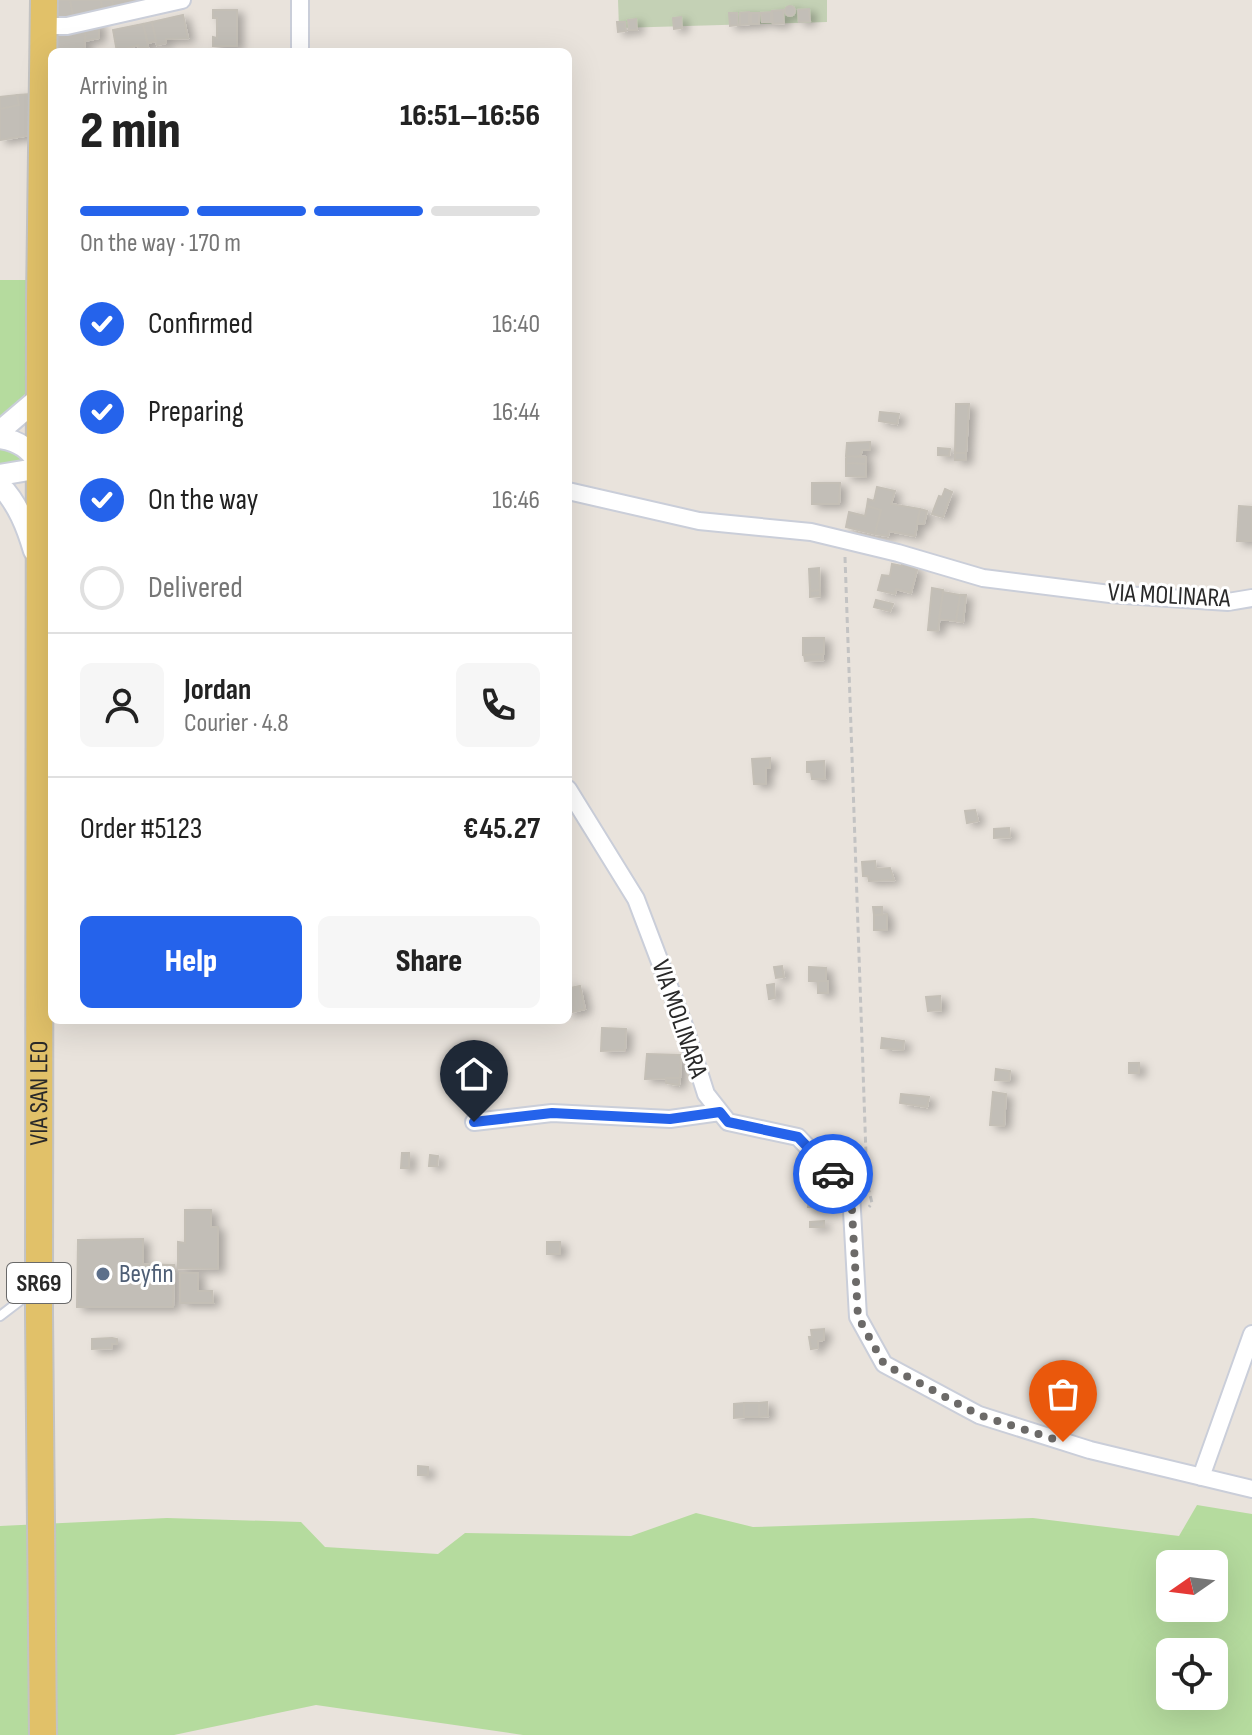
<!DOCTYPE html>
<html lang="en">
<head>
<meta charset="utf-8">
<style>
  body { margin:0; font-family:"Sofia Sans Condensed",sans-serif; background:#f6f6f6; color:#222; height:100vh; display:flex; flex-direction:column; font-size:30px; white-space:nowrap }
  * { box-sizing:border-box; margin:0 }
  p { font-size:26px; color:#767676 }
  .icon { flex:none; width:44px; height:44px; fill:none; stroke:currentColor; stroke-width:2; stroke-linecap:round; stroke-linejoin:round }
  .map { position:relative; flex:1; overflow:hidden }
  .sheet { position:absolute; left:48px; top:48px; width:524px; height:976px; display:flex; flex-direction:column; background:#fff; border-radius:12px; box-shadow:0 8px 32px #0002 }
  .sheet>* { flex:none }
  .needle { width:52px; rotate:256deg }
  .fabs { position:absolute; left:1156px; top:1550px; display:grid; gap:16px }
  .fabs a { display:grid; place-items:center; width:72px; height:72px; border-radius:12px; background:#fff; box-shadow:0 8px 32px #0002; font-size:40px }
  .pin { position:absolute; display:grid; place-items:center; width:68px; height:68px; color:#fff; margin:-82px -34px; border-radius:50% 50% 50% 0; rotate:-45deg; box-shadow:0 0 8px #0007 }
  .pin .icon { rotate:45deg }
  .courier { position:absolute; display:grid; place-items:center; width:80px; height:80px; margin:-40px; border:6px solid #2563eb; border-radius:50%; background:#fff; color:#222; box-shadow:0 2px 10px #0007 }
  .head em { font-style:normal; font-weight:800 }
  .head div { display:flex; flex-direction:column-reverse }
  .head { display:flex; align-items:center; justify-content:space-between; height:136px; padding:0 32px }
  h1 { font-size:52px; font-weight:800; line-height:60px }
  .bar { display:grid; grid-template-columns:repeat(4,1fr); gap:12px 8px; align-content:center; height:96px; padding:0 32px }
  .bar i { height:10px; border-radius:6px; background:#e0e0e0 }
  .bar .on { background:#2563eb }
  .bar p { grid-column:span 4 }
  .line { display:flex; align-items:center; gap:20px; padding:0 32px; border-top:2px solid #e0e0e0 }
  .line div { flex:1 }
  .round { display:grid; place-items:center; flex:none; width:84px; height:84px; border-radius:12px; background:#f6f6f6 }
  ol { padding:0 32px; list-style:none }
  li { display:flex; align-items:center; gap:24px; height:88px }
  li p { margin-inline-start:auto }
  li .icon { padding:8px; border-radius:50%; background:#2563eb; color:#fff; stroke-width:4 }
  li:last-child { color:#767676 }
  li i { width:44px; height:44px; border:4px solid #e0e0e0; border-radius:50% }
  .cta { display:flex; gap:16px; margin-top:auto; padding:16px 32px }
  .cta a { flex:1; height:92px; border-radius:12px; background:#2563eb; color:#fff; font-size:32px; font-weight:800; line-height:92px; text-align:center }
  .cta a+a { background:#f6f6f6; color:#222 }
  .map>svg:first-child { display:block }
  .green { fill:#b5db9e; fill-rule:evenodd }
  .cemetery { fill:#c4d1b5 }
  .building { fill:#c2beb7; stroke:#c4bfb6; stroke-width:2; filter:url(#shadow) }
  .lines { fill:none; stroke-linecap:round; stroke-linejoin:round }
  .service-casing { stroke:#caced9; stroke-width:12 }
  .minor-casing { stroke:#caced9; stroke-width:20 }
  .tertiary-casing { stroke:#caced9; stroke-width:24 }
  .primary-casing { stroke:#c3c3c3; stroke-width:30 }
  .path { stroke:#c3c3c3; stroke-width:3; stroke-dasharray:6 4; stroke-linecap:butt }
  .service { stroke:#fff; stroke-width:8 }
  .minor { stroke:#fff; stroke-width:16 }
  .tertiary { stroke:#fff; stroke-width:20 }
  .primary { stroke:#e1c169; stroke-width:26 }
  .done { stroke:#6c6a68; stroke-width:8; stroke-dasharray:0 14.4 }
  .route { stroke:#2563eb; stroke-width:10 }
  .service-dot { fill:#5c6f8a; stroke:#fff; stroke-width:3 }
  .labels { text-anchor:middle; dominant-baseline:central; stroke-width:6; stroke-linejoin:round; paint-order:stroke }
  .shield { fill:#fff; stroke:#696969; stroke-width:2 }
  .shield-label { font-size:24px; font-weight:bold; fill:#292929 }
  .street-label { font-size:26px; fill:#292929; stroke:#fff }
  .service-label { font-size:26px; fill:#4e5e75; stroke:#fff; text-anchor:start }
</style>
</head>
<body>
<div class="map">
<svg width="1252" height="1735" viewBox="0 0 1252 1735">
  <defs>
    <filter id="shadow"><feDropShadow dx="6" dy="3.5" stdDeviation="4" flood-color="#0004"/></filter>
  </defs>
  <rect width="100%" height="100%" fill="#e9e3dc"/>
  <path class="green" d="M 0,280 L 26,280 L 28,382 L 23,404 L 0,423 Z
    M 0,444 L 26,459 L 21,464 L 0,469 Z
    M 1197,1505 L 1252,1514 L 1252,1735 L 523,1735 L 316,1705 L 174,1735 L 0,1735 L 0,1526 L 167,1518 L 301,1522 L 325,1547 L 438,1554 L 465,1533 L 631,1536 L 696,1513 L 753,1527 L 1033,1518 L 1179,1536 ZM 1170,1564 L 1214,1564 L 1214,1608 L 1170,1608 ZM 1170,1652 L 1214,1652 L 1214,1696 L 1170,1696 Z"/>
  <path class="cemetery" d="M 618,0 L 827,0 L 827,22 L 619,28 Z"/>
  <path class="building" d="M 56,0 L 70,0 L 73,16 L 56,18 Z
    M 70,0 L 101,0 L 102,9 L 73,16 Z
    M 101,0 L 112,0 L 113,6 L 102,9 Z
    M 112,0 L 144,0 L 113,6 Z
    M785 11a5 5 0 1 1 10 0a5 5 0 1 1-10 0Z
    M 809,9 L 810,21 L 799,22 L 798,10 Z
    M 213,10 L 237,10 L 237,46 L 213,46 L 213,37 L 217,38 L 217,18 L 213,18 Z
    M 783,10 L 784,23 L 773,24 L 772,11 Z
    M 749,12 L 749,24 L 740,25 L 740,13 Z
    M 771,12 L 771,22 L 762,22 L 761,13 Z
    M 729,13 L 737,13 L 738,25 L 730,26 Z
    M 751,13 L 759,13 L 759,24 L 751,24 Z
    M 183,15 L 188,38 L 166,39 L 166,43 L 157,45 L 152,22 Z
    M 681,17 L 682,28 L 674,29 L 673,18 Z
    M 636,19 L 637,30 L 629,30 L 628,20 Z
    M 99,22 L 99,38 L 85,41 L 86,25 Z
    M 152,22 L 156,41 L 148,43 L 143,24 Z
    M 617,22 L 625,22 L 626,31 L 618,32 Z
    M 143,24 L 148,47 L 139,48 L 138,45 L 117,52 L 113,30 Z
    M 86,25 L 84,52 L 54,52 L 55,28 Z
    M 31,94 L 31,135 L 0,140 L 0,109 L 19,105 L 17,95 Z
    M 17,95 L 19,105 L 0,109 L 0,97 Z
    M 956,404 L 969,404 L 966,453 L 955,453 Z
    M 880,412 L 899,414 L 897,424 L 879,421 Z
    M 870,442 L 870,450 L 862,450 L 860,457 L 846,456 L 847,443 Z
    M 938,448 L 950,449 L 949,456 L 938,455 Z
    M 955,453 L 966,453 L 966,460 L 955,460 Z
    M 846,456 L 866,457 L 866,464 L 846,463 Z
    M 846,463 L 866,464 L 866,477 L 846,476 Z
    M 812,483 L 840,483 L 839,504 L 812,504 Z
    M 877,487 L 895,491 L 891,504 L 920,509 L 915,536 L 889,531 L 888,536 L 875,534 L 881,510 L 867,506 L 868,499 L 874,501 Z
    M 945,489 L 952,492 L 943,517 L 932,514 L 939,496 L 942,497 Z
    M 867,506 L 881,510 L 875,534 L 846,527 L 849,512 L 865,516 Z
    M 1239,506 L 1252,507 L 1251,541 L 1237,541 Z
    M 920,509 L 927,511 L 924,524 L 917,523 Z
    M 902,563 L 917,570 L 911,593 L 896,589 L 895,594 L 878,590 L 882,575 L 890,576 L 892,564 L 902,566 Z
    M 819,568 L 820,590 L 810,591 L 809,569 Z
    M 932,588 L 943,590 L 938,631 L 928,630 Z
    M 820,590 L 820,596 L 810,597 L 810,591 Z
    M 943,592 L 960,595 L 956,621 L 939,619 Z
    M 960,595 L 966,595 L 963,622 L 956,621 Z
    M 876,600 L 893,604 L 890,611 L 874,607 Z
    M 803,638 L 824,638 L 824,654 L 803,655 Z
    M 822,654 L 823,660 L 805,661 L 804,655 Z
    M 770,758 L 770,768 L 766,768 L 766,784 L 754,784 L 752,759 Z
    M 824,761 L 825,779 L 812,779 L 811,772 L 807,772 L 807,762 Z
    M 975,810 L 978,821 L 967,823 L 965,811 Z
    M 1009,828 L 1010,837 L 994,838 L 994,829 Z
    M 875,861 L 876,869 L 890,868 L 894,880 L 869,881 L 868,876 L 863,876 L 862,862 Z
    M 873,907 L 882,907 L 882,915 L 874,915 Z
    M 887,914 L 887,930 L 874,930 L 874,915 Z
    M 782,966 L 784,977 L 776,978 L 774,967 Z
    M 809,967 L 826,968 L 826,981 L 809,981 Z
    M 568,979 L 570,988 L 580,986 L 585,1009 L 568,1013 Z
    M 818,981 L 828,981 L 828,993 L 818,993 Z
    M 774,984 L 775,998 L 769,999 L 767,985 Z
    M 940,996 L 941,1010 L 928,1011 L 926,997 Z
    M 602,1028 L 626,1029 L 625,1050 L 601,1051 Z
    M 882,1038 L 904,1041 L 903,1050 L 881,1048 Z
    M 647,1054 L 681,1055 L 680,1078 L 645,1079 Z
    M 1129,1063 L 1139,1063 L 1139,1073 L 1129,1073 Z
    M 996,1069 L 1010,1071 L 1009,1081 L 995,1080 Z
    M 666,1078 L 680,1078 L 679,1085 L 666,1083 Z
    M 993,1092 L 1006,1094 L 1004,1126 L 990,1125 Z
    M 901,1094 L 929,1097 L 927,1107 L 900,1103 Z
    M 402,1153 L 409,1153 L 409,1168 L 401,1168 Z
    M 430,1155 L 438,1156 L 437,1166 L 429,1166 Z
    M 809,1199 L 821,1200 L 821,1208 L 808,1207 Z
    M 185,1210 L 211,1210 L 211,1227 L 218,1227 L 218,1269 L 178,1268 L 178,1242 L 185,1243 Z
    M 824,1221 L 824,1227 L 810,1227 L 810,1222 Z
    M 143,1239 L 143,1264 L 174,1265 L 173,1307 L 77,1307 L 78,1240 Z
    M 547,1242 L 560,1242 L 560,1254 L 547,1254 Z
    M 180,1273 L 198,1273 L 198,1291 L 212,1291 L 213,1303 L 180,1303 Z
    M 824,1329 L 824,1340 L 818,1341 L 818,1348 L 811,1349 L 809,1337 L 812,1337 L 811,1330 Z
    M 112,1338 L 117,1339 L 117,1344 L 112,1344 L 112,1348 L 92,1349 L 92,1339 Z
    M 767,1402 L 768,1416 L 759,1417 L 759,1403 Z
    M 744,1403 L 759,1403 L 759,1417 L 744,1417 Z
    M 744,1403 L 744,1417 L 734,1418 L 734,1404 Z
    M 418,1466 L 428,1467 L 428,1475 L 418,1475 Z"/>
  <g class="lines">
    <defs>
      <path id="service" d="M 0,1316 L 34,1290"/>
      <path id="minor" d="M 300,0 L 300,52
        M 44,26 L 67,26 L 182,0
        M 568,491 L 699,521 L 811,532 L 898,553 L 983,578 L 1110,594 L 1228,602 L 1252,598
        M 568,789 L 636,899 L 685,1028 L 706,1094 L 728,1122 L 798,1137 L 851,1193 L 858,1317 L 884,1364 L 979,1415 L 1090,1450 L 1252,1489
        M 474,1122 L 552,1113 L 670,1119 L 720,1112
        M 1201,1477 L 1252,1334"/>
      <path id="tertiary" d="M 0,431 L 40,397
        M 0,438 C 20,441 29,449 41,465 L 29,470 L 0,475
        M 0,485 C 18,504 27,527 34,551"/>
      <g id="primary">
        <path id="s1" d="M 43,1735 L 39,1314 L 40,301 L 44,0"/>
      </g>
    </defs>
    <use href="#service" class="service-casing"/>
    <use href="#minor" class="minor-casing"/>
    <use href="#tertiary" class="tertiary-casing"/>
    <use href="#primary" class="primary-casing"/>
    <path class="path" d="M 845,557 L 867,1183 L 872,1203 L 869,1207"/>
    <use href="#service" class="service"/>
    <use href="#minor" class="minor"/>
    <use href="#tertiary" class="tertiary"/>
    <use href="#primary" class="primary"/>
  </g>
  <g class="lines">
    <path class="done" d="M 833,1174 L 851,1193 L 858,1317 L 884,1364 L 979,1415 L 1063,1442"/>
    <path class="route" d="M 474,1122 L 552,1113 L 670,1119 L 720,1112 L 728,1122 L 798,1137 L 833,1174"/>
  </g>
  <circle class="service-dot" cx="103" cy="1274" r="8"/>
  <g class="labels">
    <rect class="shield" x="7" y="1263" width="64" height="40" rx="6"/>
    <g class="shield-label">
      <text x="39" y="1283">SR69</text>
    </g>
    <g class="street-label">
      <text transform="translate(1169 596) rotate(3)">VIA MOLINARA</text>
      <text transform="translate(679 1019) rotate(71)">VIA MOLINARA</text>
      <text stroke="none"><textPath href="#s1" startOffset="642">VIA SAN LEO</textPath></text>
    </g>
    <g class="service-label">
      <text x="119" y="1274">Beyfin</text>
    </g>
  </g>
</svg>
<div class="fabs">
<a><svg class="needle" viewBox="-14 -14 28 28"><path d="M0-13l5 13h-10z" fill="#e53935"/><path d="M0 13l5-13h-10z" fill="#767676"/></svg></a>
<a><svg class="icon" aria-label="locate" viewBox="0 0 24 24"><circle cx="12" cy="12" r="6"/><path d="M12 2v4M12 18v4M2 12h4M18 12h4"/></svg></a>
</div>
<div class="pin" style="left:1063px;top:1442px;background:#ea580c"><svg class="icon" aria-label="bag" viewBox="0 0 24 24"><path d="M5 8h14l-1 12H6zM9 8a3 3 0 0 1 6 0"/></svg></div>
<div class="pin" style="left:474px;top:1122px;background:#1f2937"><svg class="icon" aria-label="home" viewBox="0 0 24 24"><path d="M3 11l9-7 9 7M6 9v11h12V9"/></svg></div>
<div class="courier" style="left:833px;top:1174px"><svg class="icon" aria-label="car" viewBox="0 0 24 24"><path d="M5 17H2v-5l4-1 3-4h7l3 4 3 1v5h-3M9 17h6M6 11h13"/><circle cx="7" cy="17" r="2"/><circle cx="17" cy="17" r="2"/></svg></div>
<section class="sheet">
<div class="head"><div><h1>2 min</h1><p>Arriving in</p></div><em>16:51–16:56</em></div>
<div class="bar"><i class="on"></i><i class="on"></i><i class="on"></i><i></i><p>On the way · 170 m</p></div>
<ol>
<li><svg class="icon" aria-label="check" viewBox="0 0 24 24"><path d="M5 12l5 5 9-10"/></svg>Confirmed<p>16:40</p></li>
<li><svg class="icon" aria-label="check" viewBox="0 0 24 24"><path d="M5 12l5 5 9-10"/></svg>Preparing<p>16:44</p></li>
<li><svg class="icon" aria-label="check" viewBox="0 0 24 24"><path d="M5 12l5 5 9-10"/></svg>On the way<p>16:46</p></li>
<li><i></i>Delivered</li>
</ol>
<div class="line" style="height:144px"><a class="round"><svg class="icon" aria-label="person" viewBox="0 0 24 24"><circle cx="12" cy="8" r="4"/><path d="M4 21q1-7 8-7t8 7"/></svg></a><div><b>Jordan</b><p>Courier · 4.8</p></div><a class="round"><svg class="icon" aria-label="phone" viewBox="0 0 24 24"><path d="M5 4h4l2 5-3 2q2 4 5 5l2-3 5 2v4C11 20 4 13 5 4z"/></svg></a></div>
<div class="line" style="height:104px"><div>Order #5123</div><b>€45.27</b></div>
<div class="cta"><a>Help</a><a>Share</a></div>
</section>
</div>
</body>
</html>
